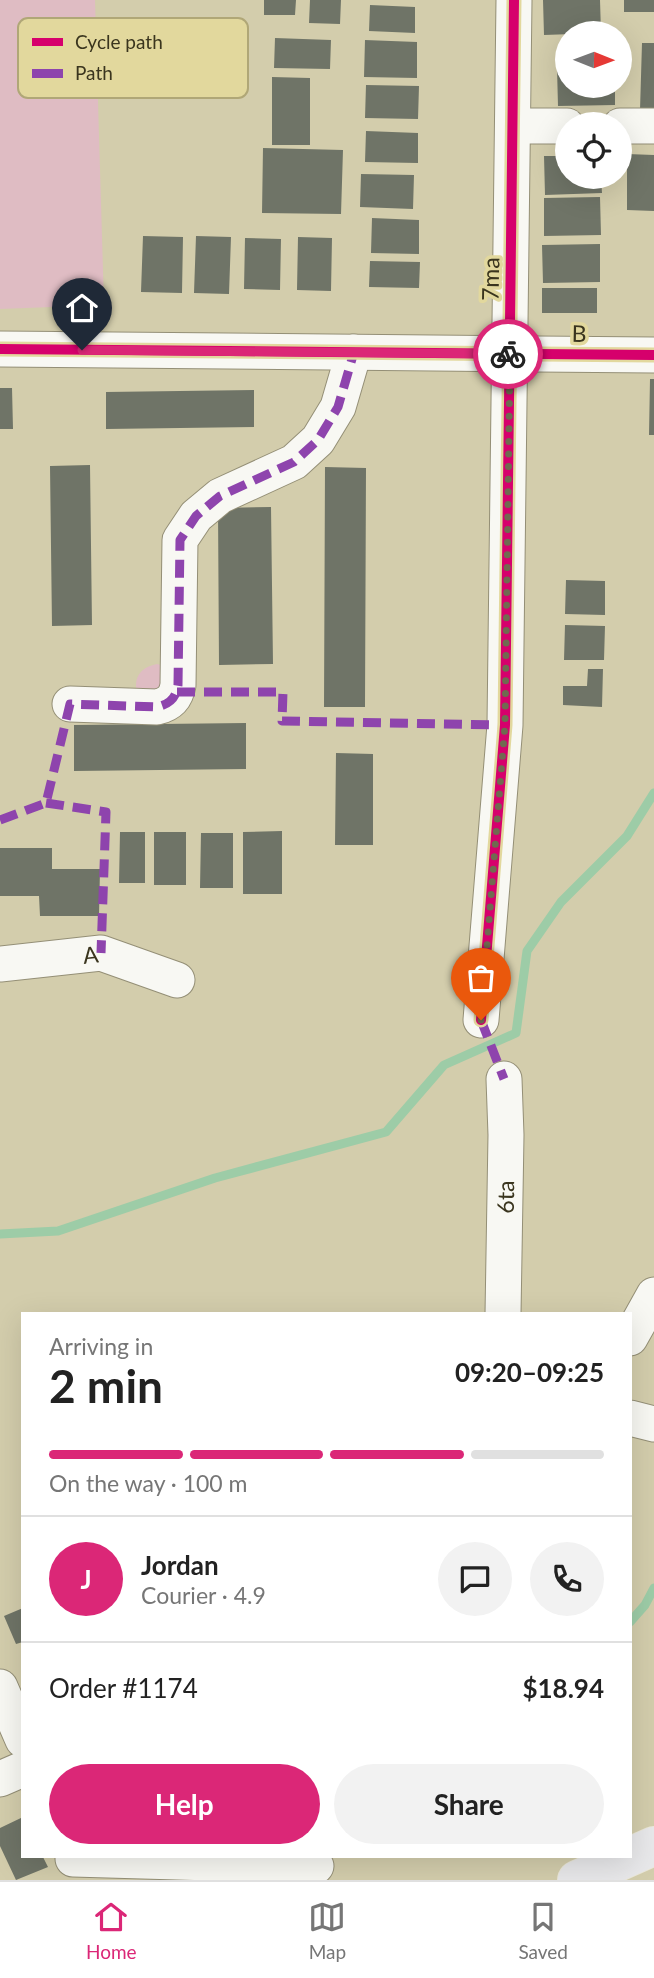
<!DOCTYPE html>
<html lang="en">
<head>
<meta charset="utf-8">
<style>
  body { margin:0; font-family:Lato,sans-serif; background:#f2f2f2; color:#222; height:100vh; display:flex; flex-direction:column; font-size:26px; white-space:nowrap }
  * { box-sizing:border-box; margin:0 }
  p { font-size:23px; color:#767676 }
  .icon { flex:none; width:38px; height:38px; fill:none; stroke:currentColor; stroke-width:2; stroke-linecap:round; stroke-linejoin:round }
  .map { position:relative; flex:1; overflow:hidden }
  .drawer { position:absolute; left:21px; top:1312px; width:611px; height:546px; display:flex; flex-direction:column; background:#fff; border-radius:0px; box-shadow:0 7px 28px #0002 }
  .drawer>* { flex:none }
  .needle { width:46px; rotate:91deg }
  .fabs { position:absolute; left:555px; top:21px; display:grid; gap:14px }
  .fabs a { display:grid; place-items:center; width:77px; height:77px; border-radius:50%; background:#fff; box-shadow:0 7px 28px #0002; font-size:35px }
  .pin { position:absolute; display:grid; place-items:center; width:60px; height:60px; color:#fff; margin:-72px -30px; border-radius:50% 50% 50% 0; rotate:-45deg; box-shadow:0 0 7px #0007 }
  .pin .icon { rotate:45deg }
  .courier { position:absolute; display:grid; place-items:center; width:70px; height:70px; margin:-35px; border:5px solid #db2777; border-radius:50%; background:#fff; color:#222; box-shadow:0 2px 9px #0007 }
  .headline em { font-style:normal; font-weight:700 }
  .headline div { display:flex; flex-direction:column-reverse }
  .headline { display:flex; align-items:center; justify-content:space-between; height:119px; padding:0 28px }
  h1 { font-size:46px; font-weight:700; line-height:52px }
  .bar { display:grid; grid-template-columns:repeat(4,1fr); gap:10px 7px; align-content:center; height:84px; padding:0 28px }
  .bar i { height:9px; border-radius:5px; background:#e0e0e0 }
  .bar .selected { background:#db2777 }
  .bar p { grid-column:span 4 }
  .line { display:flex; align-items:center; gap:18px; padding:0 28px; border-top:2px solid #e0e0e0 }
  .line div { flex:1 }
  .round { display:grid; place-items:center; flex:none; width:74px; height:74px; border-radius:37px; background:#f2f2f2 }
  .primary-button { display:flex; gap:14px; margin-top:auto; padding:14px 28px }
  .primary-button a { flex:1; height:80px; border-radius:42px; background:#db2777; color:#fff; font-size:28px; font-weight:700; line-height:80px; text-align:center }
  .primary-button a+a { background:#f2f2f2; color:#222 }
  .tab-bar { display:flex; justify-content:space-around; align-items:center; height:98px; border-top:2px solid #e0e0e0; background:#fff; font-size:19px; color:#767676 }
  .tab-bar a { display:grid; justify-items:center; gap:4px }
  .tab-bar .selected { color:#db2777 }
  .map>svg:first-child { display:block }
  .green { fill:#dfbcc3 }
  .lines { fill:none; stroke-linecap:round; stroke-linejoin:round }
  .stream { stroke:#9dcca7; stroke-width:9 }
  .building { fill:#6f7467 }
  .minor-casing { stroke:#948f76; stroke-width:37 }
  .highway-casing { stroke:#ebe8da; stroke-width:40 }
  .minor { stroke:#f8f8f3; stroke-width:35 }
  .highway { stroke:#e8e8ea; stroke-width:38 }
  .quiet { stroke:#8e44ad; stroke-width:9; stroke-dasharray:18 9; stroke-linecap:butt }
  .cycleway-casing { stroke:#e2d89d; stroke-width:15 }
  .cycleway { stroke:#d6006c; stroke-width:10 }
  .done { stroke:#706a50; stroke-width:7; stroke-dasharray:0 12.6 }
  .route { stroke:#db2777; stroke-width:9 }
  .labels { text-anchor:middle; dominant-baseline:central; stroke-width:7; stroke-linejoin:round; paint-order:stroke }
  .street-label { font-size:23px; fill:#3a351e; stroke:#e2d89d }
  .key { fill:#e2d89d; stroke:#b0a777; stroke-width:2 }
  .key-label { font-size:19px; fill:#3a351e }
</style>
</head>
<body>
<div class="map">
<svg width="654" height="1880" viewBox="0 0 654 1880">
  <rect width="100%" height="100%" fill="#d3cdac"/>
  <path class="green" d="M 0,0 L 95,0 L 104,305 L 0,309 Z
    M 157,664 L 164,666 L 178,685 L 137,693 C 133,677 141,667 157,664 Z"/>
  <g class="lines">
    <path class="stream" d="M 0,1234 L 58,1231 L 215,1178 L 386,1132 L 444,1065 L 516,1033 L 527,951 L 561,902 L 627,836 L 654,793
      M 630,1622 L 645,1605 L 654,1588"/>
  </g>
  <path class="building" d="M 264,0 L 296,0 L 295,15 L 264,15 Z
    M 310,0 L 341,0 L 340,24 L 309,23 Z
    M 543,0 L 600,0 L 601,33 L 544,35 Z
    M 624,0 L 654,0 L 654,12 L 624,12 Z
    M 370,5 L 415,7 L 415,33 L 369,31 Z
    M 275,38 L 331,40 L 330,69 L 274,68 Z
    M 365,40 L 417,42 L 417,78 L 364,77 Z
    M 642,43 L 654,43 L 654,111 L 640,110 Z
    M 567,67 L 567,86 L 615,86 L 615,105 L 558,106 L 557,68 Z
    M 272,77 L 310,78 L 310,145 L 272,145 Z
    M 366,85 L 419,86 L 418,119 L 365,118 Z
    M 366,131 L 418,133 L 418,163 L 365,162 Z
    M 263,148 L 343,150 L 341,214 L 262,213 Z
    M 627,154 L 654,155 L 654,211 L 627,210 Z
    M 544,156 L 567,156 L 567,177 L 601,177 L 602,193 L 545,195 Z
    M 361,174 L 414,175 L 413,209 L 360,207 Z
    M 600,197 L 601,235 L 544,236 L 544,198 Z
    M 372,218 L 419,220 L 419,254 L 371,253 Z
    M 143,236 L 183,237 L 182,293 L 141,292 Z
    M 196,236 L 231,237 L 229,294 L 194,293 Z
    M 298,237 L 332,238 L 331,291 L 297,290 Z
    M 245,238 L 281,239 L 280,290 L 244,289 Z
    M 600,244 L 600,282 L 543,283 L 542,245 Z
    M 370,261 L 420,262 L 419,288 L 369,287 Z
    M 542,288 L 597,288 L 597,313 L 542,313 Z
    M 650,379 L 654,379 L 654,435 L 649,435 Z
    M 0,388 L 12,388 L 13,429 L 0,429 Z
    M 254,390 L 254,427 L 106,429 L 106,392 Z
    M 90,465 L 92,625 L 52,626 L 50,466 Z
    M 325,467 L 366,468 L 365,707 L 324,707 Z
    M 271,507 L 273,664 L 219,665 L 218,508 Z
    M 566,580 L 605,581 L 605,615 L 565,614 Z
    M 565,625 L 605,626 L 604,660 L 564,660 Z
    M 588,669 L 603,669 L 602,707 L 563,705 L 563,686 L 587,686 Z
    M 246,723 L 246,769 L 74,771 L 74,725 Z
    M 336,753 L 373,754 L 373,845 L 335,845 Z
    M 282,831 L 282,894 L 243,894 L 243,832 Z
    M 120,832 L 145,832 L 145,883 L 119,883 Z
    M 154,832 L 186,832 L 186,885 L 154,885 Z
    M 201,833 L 233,833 L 233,888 L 200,888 Z
    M 0,848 L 52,848 L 52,869 L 100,869 L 99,916 L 40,916 L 39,896 L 0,896 Z
    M 23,1608 L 23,1642 L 16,1644 L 4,1616 Z
    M 23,1817 L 23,1857 L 43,1857 L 48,1867 L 16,1880 L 0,1846 L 0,1828 Z"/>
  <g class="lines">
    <defs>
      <g id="minor">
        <path d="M 513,126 L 567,126"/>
        <path d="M 620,126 L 654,126"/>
        <path d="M 0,349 L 654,355"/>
        <path d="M 70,704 L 157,707 C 170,704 176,698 178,685 L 180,540 L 196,516 L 220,496 L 294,462 L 318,440 L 338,407 L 354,352"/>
        <path id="s1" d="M 0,964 L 101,953 L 177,980"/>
        <path d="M 481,1020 L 505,725 L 514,0"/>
        <path id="s2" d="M 503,1314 L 506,1135 L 504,1079"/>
        <path d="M 630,1338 L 654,1295"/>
        <path d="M 630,1418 L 654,1424"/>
        <path d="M 0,1687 L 23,1740"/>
        <path d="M 0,1779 L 23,1769"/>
        <path d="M 73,1859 L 316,1866"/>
      </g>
      <path id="highway" d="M 577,1880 L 654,1846"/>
    </defs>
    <use href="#minor" class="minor-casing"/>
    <use href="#highway" class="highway-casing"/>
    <use href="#minor" class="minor"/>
    <use href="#highway" class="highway"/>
    <path class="quiet" d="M 177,692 L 283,692 L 282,721 L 505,725
      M 46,803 L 106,812 L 101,953
      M 0,820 L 46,803 L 70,704 L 157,707 C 170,704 176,698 178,685 L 180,540 L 196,516 L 220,496 L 294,462 L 318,440 L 338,407 L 354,352
      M 481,1020 L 504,1079"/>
    <defs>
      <path id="cycleway" d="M 0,349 L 654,355
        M 481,1020 L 505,725 L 514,0"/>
    </defs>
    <use href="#cycleway" class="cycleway-casing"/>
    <use href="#cycleway" class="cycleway"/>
  </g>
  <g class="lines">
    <path class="done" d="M 481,1020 L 505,725 L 510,354 L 508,354"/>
    <path class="route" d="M 82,350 L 508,354"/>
  </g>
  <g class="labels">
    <g class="street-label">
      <text transform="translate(490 279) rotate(-89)">7ma</text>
      <text transform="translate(579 333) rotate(1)">B</text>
      <text stroke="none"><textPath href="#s1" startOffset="91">A</textPath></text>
      <text stroke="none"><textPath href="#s2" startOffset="117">6ta</textPath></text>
    </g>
  </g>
  <rect x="18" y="18" width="230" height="80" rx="10" class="key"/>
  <rect x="32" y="38" width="31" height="8" fill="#d6006c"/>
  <rect x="32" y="69" width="31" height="9" fill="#8e44ad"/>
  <g class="key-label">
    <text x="75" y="49">Cycle path</text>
    <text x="75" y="80">Path</text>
  </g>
</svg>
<div class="fabs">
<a><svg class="needle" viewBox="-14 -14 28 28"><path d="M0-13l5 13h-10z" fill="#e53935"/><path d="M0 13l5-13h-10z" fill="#767676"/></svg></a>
<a><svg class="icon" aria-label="locate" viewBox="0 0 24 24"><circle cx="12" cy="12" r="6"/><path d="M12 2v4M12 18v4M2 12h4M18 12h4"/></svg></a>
</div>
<div class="pin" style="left:481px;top:1020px;background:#ea580c"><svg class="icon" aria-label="bag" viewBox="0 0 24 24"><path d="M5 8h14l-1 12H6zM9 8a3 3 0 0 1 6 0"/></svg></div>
<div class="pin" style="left:82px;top:350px;background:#1f2937"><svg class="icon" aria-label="home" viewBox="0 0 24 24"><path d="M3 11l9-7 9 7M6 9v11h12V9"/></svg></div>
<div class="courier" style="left:508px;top:354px"><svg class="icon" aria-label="bike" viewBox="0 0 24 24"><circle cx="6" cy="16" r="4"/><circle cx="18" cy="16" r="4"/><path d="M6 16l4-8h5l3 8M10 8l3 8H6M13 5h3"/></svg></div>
<section class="drawer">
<div class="headline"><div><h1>2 min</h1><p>Arriving in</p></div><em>09:20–09:25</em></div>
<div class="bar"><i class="selected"></i><i class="selected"></i><i class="selected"></i><i></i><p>On the way · 100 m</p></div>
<div class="line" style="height:126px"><b class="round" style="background:#db2777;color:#fff">J</b><div><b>Jordan</b><p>Courier · 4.9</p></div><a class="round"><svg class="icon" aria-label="chat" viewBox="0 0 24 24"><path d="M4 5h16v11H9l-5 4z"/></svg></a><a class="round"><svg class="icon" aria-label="phone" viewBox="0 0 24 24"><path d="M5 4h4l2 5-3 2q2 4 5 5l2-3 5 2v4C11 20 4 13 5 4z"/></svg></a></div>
<div class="line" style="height:91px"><div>Order #1174</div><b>$18.94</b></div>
<div class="primary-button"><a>Help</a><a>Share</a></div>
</section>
</div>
<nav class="tab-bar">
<a class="selected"><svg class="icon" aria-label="home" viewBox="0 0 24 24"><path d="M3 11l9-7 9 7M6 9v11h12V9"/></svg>Home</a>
<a><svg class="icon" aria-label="map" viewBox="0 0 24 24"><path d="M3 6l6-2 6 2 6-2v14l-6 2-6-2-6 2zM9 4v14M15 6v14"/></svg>Map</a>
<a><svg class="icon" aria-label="saved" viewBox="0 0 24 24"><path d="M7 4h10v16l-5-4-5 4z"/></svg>Saved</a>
</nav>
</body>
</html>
